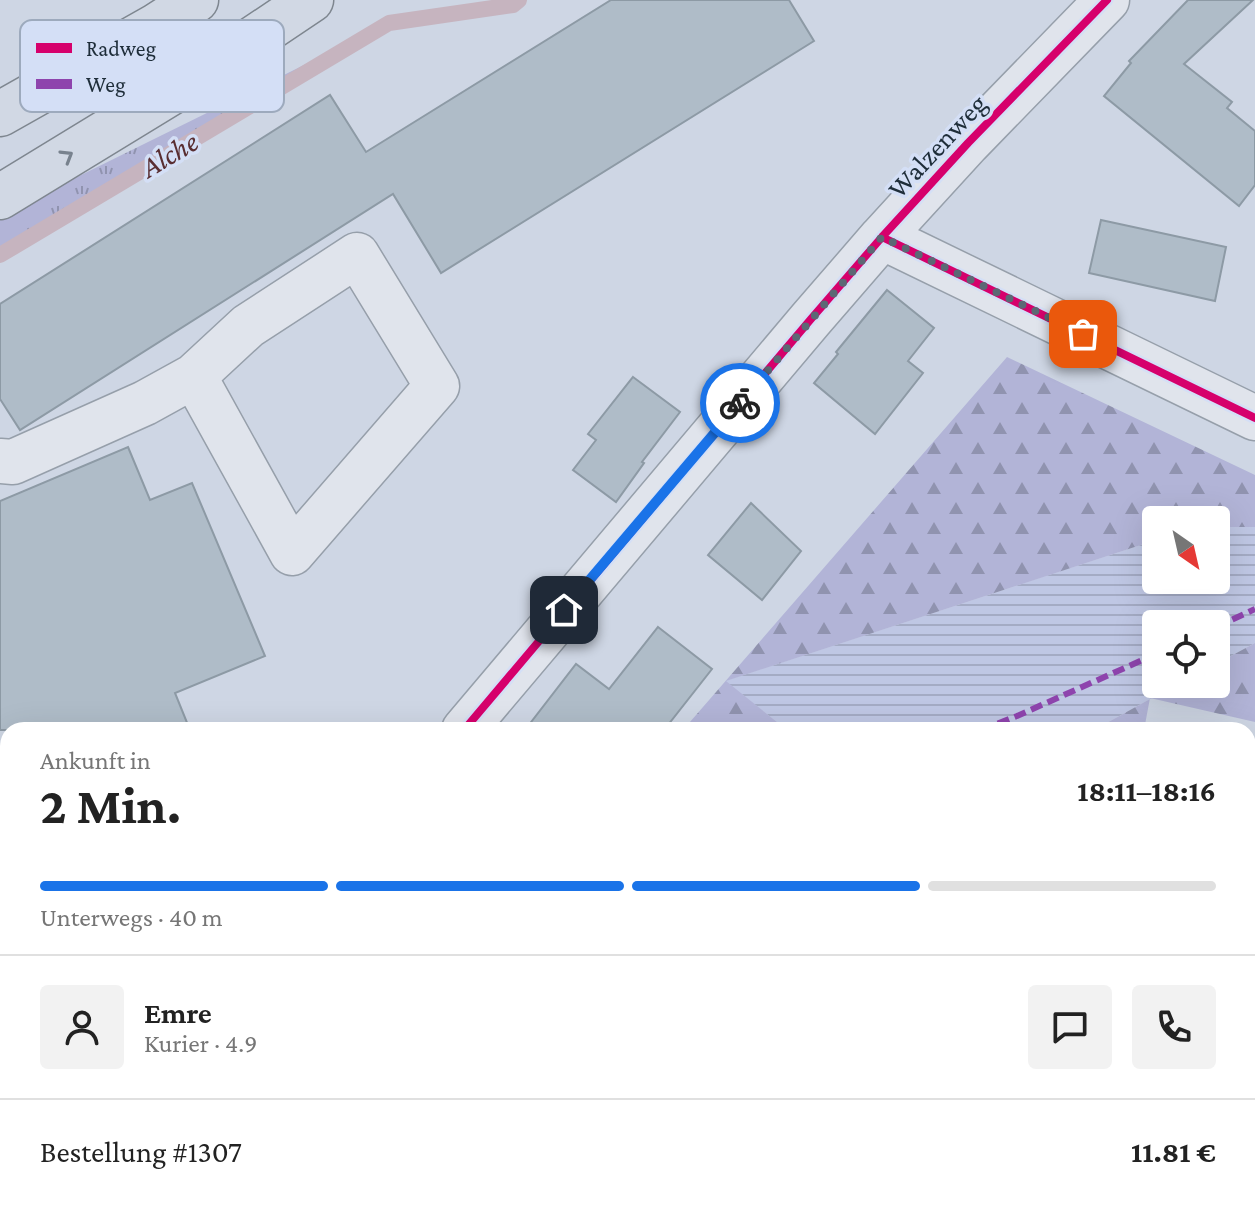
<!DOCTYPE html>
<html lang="de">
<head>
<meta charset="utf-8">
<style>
  body { margin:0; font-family:"Crimson Pro",serif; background:#f2f2f2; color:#222; height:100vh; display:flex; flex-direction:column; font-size:30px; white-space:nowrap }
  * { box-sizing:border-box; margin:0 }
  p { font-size:26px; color:#767676 }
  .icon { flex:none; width:44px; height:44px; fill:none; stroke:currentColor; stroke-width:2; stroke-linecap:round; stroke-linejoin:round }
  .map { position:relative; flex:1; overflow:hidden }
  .sheet { position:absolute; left:0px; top:722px; width:1256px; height:498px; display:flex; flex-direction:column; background:#fff; border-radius:24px 24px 0 0; box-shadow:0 8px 32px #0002 }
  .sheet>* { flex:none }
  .needle { width:52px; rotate:146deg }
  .controls { position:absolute; left:1142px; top:506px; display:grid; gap:16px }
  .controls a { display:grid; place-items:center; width:88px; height:88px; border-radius:8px; background:#fff; box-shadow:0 8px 32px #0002; font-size:40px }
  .pin { position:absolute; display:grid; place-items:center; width:68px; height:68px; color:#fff; margin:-34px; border-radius:16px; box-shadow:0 4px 12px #0006 }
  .courier { position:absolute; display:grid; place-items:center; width:80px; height:80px; margin:-40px; border:6px solid #1a73e8; border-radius:50%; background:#fff; color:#222; box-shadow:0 2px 10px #0007 }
  .head em { font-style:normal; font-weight:700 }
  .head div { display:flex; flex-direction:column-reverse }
  .head { display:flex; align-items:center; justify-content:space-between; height:136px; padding:0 40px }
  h1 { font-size:52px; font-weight:700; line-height:60px }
  .bar { display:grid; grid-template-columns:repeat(4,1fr); gap:12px 8px; align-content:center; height:96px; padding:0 40px }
  .bar i { height:10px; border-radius:6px; background:#e0e0e0 }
  .bar .selected { background:#1a73e8 }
  .bar p { grid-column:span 4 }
  .line { display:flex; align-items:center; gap:20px; padding:0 40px; border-top:2px solid #e0e0e0 }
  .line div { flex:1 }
  .round { display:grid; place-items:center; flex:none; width:84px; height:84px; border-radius:8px; background:#f2f2f2 }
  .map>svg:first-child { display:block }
  .farmland { fill:url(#farmland-rules) }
  .grass { fill:url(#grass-tufts) }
  .forest { fill:url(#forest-firs) }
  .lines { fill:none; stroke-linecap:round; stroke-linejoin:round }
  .stream { stroke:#c6b4bf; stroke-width:16 }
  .building { fill:#afbcc8; stroke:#8d9aa5; stroke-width:2 }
  .minor-casing { stroke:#969faa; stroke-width:47 }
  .major-casing { stroke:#7e868f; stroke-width:47 }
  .minor { stroke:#e0e4ec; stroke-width:44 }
  .major { stroke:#d1d8e4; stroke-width:44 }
  .quiet { stroke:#8e44ad; stroke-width:6; stroke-dasharray:12 6; stroke-linecap:butt }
  .cycleway-casing { stroke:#d4dff6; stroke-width:13 }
  .cycleway { stroke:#d6006c; stroke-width:8 }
  .oneway { stroke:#78828e }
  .done { stroke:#5c6875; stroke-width:8; stroke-dasharray:0 14.4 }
  .route { stroke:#1a73e8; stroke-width:10 }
  .labels { text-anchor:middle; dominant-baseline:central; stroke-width:7; stroke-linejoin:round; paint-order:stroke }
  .street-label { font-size:28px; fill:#1e2d39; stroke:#d4dff6 }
  .water-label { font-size:30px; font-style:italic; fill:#592e32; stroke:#d4dff6 }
  .key { fill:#d4dff6; stroke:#9daabd; stroke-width:2 }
  .key-label { font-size:22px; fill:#1e2d39 }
</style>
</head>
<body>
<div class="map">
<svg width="1255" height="1219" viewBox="0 0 1255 1219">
  <defs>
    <pattern id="farmland-rules" width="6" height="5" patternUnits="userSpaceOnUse" patternTransform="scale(2)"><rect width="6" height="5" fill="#bfc7e4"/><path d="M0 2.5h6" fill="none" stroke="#a4abc4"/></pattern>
    <pattern id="grass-tufts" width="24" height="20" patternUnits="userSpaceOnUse" patternTransform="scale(2)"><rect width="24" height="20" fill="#b2b4d7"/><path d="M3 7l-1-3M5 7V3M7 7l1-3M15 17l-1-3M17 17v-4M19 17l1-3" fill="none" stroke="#9093af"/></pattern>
    <pattern id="forest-firs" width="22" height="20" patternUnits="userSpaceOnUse" patternTransform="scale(2)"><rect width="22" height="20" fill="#b2b4d7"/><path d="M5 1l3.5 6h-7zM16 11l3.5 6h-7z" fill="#9093af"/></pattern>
  </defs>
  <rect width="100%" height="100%" fill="#ced6e4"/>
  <path class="farmland" d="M 1216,527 L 1255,527 L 1255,643 L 1216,664 L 1216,624 L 1156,624 L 1156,684 L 1177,684 L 1094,730 L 787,730 L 725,681 L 1156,540 L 1156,580 L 1216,580 Z"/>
  <path class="grass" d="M 389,23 L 0,255 L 0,215 Z"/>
  <path class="forest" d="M 1007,357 L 1255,475 L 1255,527 L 1216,527 L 1216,520 L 1156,520 L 1156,540 L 726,681 L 787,730 L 683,730 Z
    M 1255,643 L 1255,722 L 1150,698 L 1144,730 L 1094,730 L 1177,684 L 1216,684 L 1216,664 Z
    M 1248,965 L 1255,965 L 1255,1080 L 1248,1082 Z
    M 257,1212 L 1130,1212 L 1144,1219 L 251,1219 Z"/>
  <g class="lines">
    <path class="stream" d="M 0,255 L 389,23 L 513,5 L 519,0"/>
  </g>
  <path class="building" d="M 611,0 L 789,0 L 814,41 L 441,273 L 393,194 L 20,430 L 0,399 L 0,304 L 330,95 L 366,152 Z
    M 1188,0 L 1253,0 L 1184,64 L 1232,102 L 1227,108 L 1255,131 L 1255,185 L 1239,206 L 1104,96 L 1131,63 L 1129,61 Z
    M 1101,220 L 1226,247 L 1215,301 L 1089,273 Z
    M 887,290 L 934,328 L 908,361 L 923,373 L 875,434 L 814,383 L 838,354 L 836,352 Z
    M 633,377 L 680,412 L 642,462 L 644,463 L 616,502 L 573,470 L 596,440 L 588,434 Z
    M 128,447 L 150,500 L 192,483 L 265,656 L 175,693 L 190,730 L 0,730 L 0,501 Z
    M 751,503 L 801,551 L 762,600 L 708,555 Z
    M 658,627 L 712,669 L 664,730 L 525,730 L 576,664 L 609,689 Z"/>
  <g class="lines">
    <defs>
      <path id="minor" d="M 882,237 L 1255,418
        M 0,461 L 13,462 L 145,403 L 194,376 L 248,326 L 357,255 L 437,386 L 292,553 L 194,376
        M 464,730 L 811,319 L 882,237 L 968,143 L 1107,0
        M 1248,793 L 1255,793
        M 0,1218 L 11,1212"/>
      <path id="major" d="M 0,114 L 156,26 L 196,0
        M 0,197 L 190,81 L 311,0"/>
    </defs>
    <use href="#minor" class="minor-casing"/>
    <use href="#major" class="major-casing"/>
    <use href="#minor" class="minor"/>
    <use href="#major" class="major"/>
    <path class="quiet" d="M 1216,627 L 1255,609
      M 981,730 L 1017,716 L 1156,654
      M 1248,1037 L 1255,1036
      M 1196,1212 L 1222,1219
      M 919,1219 L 926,1212
      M 933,1219 L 970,1212"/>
    <defs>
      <path id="cycleway" d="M 882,237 L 1255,418
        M 464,730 L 811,319 L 882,237 L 968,143 L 1107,0"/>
    </defs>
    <use href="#cycleway" class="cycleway-casing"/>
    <use href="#cycleway" class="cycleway"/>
  </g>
  <defs><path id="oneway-chevron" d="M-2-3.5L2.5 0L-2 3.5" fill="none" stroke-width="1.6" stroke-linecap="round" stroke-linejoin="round" transform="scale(2)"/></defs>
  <use class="oneway" href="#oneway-chevron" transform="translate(67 156) rotate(-31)"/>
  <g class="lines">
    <path class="done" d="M 740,403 L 882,237 L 1083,334"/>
    <path class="route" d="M 564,610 L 740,403"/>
  </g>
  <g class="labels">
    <g class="street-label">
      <text transform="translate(937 146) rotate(-47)">Walzenweg</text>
    </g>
    <g class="water-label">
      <text transform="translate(169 154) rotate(-31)">Alche</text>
    </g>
  </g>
  <rect x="20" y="20" width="264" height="92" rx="12" class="key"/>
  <rect x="36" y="43" width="36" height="10" fill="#d6006c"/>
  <rect x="36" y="79" width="36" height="10" fill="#8e44ad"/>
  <g class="key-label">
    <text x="86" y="56">Radweg</text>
    <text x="86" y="92">Weg</text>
  </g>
</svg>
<div class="controls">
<a><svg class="needle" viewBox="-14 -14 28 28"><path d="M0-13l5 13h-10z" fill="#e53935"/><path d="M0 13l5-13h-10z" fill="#767676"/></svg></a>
<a><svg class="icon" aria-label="locate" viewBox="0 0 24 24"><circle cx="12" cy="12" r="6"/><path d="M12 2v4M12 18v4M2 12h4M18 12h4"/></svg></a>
</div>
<div class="pin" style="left:1083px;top:334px;background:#ea580c"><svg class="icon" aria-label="bag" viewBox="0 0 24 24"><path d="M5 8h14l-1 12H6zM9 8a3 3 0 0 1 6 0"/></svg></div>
<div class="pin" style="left:564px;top:610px;background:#1f2937"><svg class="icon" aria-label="home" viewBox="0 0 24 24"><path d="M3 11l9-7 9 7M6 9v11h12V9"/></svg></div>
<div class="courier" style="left:740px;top:403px"><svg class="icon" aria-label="bike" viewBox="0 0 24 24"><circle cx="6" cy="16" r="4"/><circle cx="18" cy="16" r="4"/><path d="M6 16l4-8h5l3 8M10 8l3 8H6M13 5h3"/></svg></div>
<section class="sheet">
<div class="head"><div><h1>2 Min.</h1><p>Ankunft in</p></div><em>18:11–18:16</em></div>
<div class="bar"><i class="selected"></i><i class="selected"></i><i class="selected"></i><i></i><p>Unterwegs · 40 m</p></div>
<div class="line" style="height:144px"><a class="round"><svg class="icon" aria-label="person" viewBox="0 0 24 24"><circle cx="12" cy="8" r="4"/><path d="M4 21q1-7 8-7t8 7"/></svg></a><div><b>Emre</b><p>Kurier · 4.9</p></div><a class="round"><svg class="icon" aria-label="chat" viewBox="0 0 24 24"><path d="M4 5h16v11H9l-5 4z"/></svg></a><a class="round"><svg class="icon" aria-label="phone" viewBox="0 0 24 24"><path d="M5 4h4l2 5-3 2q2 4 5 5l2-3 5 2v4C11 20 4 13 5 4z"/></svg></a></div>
<div class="line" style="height:104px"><div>Bestellung #1307</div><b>11.81 €</b></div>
</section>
</div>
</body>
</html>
